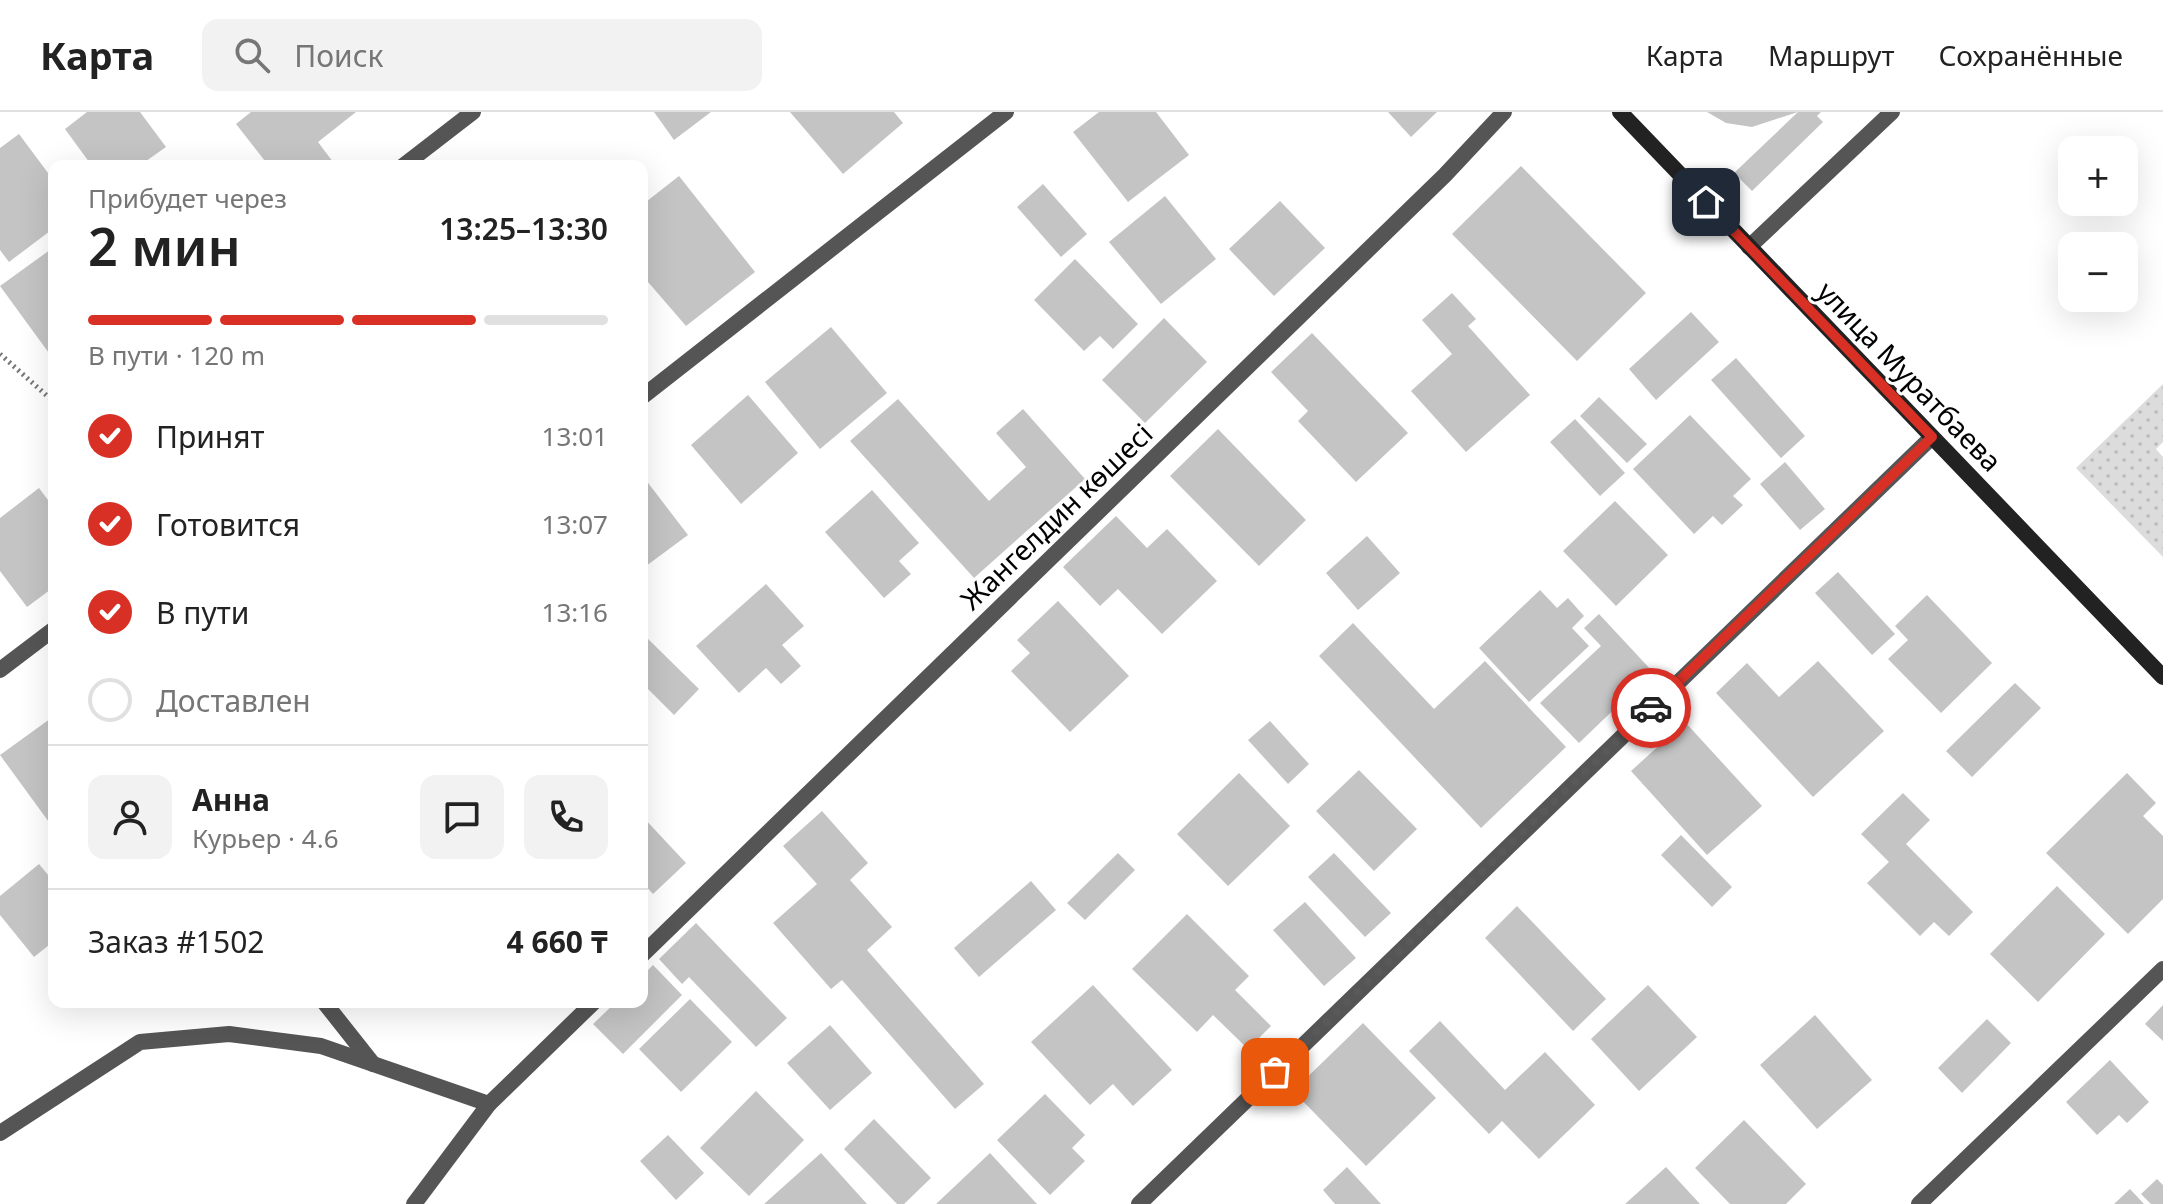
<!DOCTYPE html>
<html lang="ru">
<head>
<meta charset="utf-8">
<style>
  body { margin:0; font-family:"Noto Sans",sans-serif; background:#f2f2f2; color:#222; height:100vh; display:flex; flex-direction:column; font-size:30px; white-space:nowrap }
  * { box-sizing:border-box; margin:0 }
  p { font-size:26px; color:#767676 }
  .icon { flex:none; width:44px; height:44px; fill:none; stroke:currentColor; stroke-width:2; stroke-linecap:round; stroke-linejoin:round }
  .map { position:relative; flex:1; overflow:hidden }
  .sheet { position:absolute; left:48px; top:48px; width:600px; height:848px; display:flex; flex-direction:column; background:#fff; border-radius:16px; box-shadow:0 8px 32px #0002 }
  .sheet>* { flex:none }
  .fabs { position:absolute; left:2058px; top:24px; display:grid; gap:16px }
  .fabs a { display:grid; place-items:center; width:80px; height:80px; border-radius:16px; background:#fff; box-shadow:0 8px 32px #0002; font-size:40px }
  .pin { position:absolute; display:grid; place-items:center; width:68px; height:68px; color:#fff; margin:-34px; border-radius:16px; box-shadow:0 4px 12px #0006 }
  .courier { position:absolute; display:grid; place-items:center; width:80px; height:80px; margin:-40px; border:6px solid #d93025; border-radius:50%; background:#fff; color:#222; box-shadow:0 2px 10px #0007 }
  .summary em { font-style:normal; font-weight:600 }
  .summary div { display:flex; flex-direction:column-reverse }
  .summary { display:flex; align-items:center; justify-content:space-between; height:136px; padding:0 40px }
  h1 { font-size:52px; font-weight:600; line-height:60px }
  .bar { display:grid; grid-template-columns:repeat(4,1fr); gap:12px 8px; align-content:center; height:96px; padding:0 40px }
  .bar i { height:10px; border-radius:6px; background:#e0e0e0 }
  .bar .on { background:#d93025 }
  .bar p { grid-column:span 4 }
  .line { display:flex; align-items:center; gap:20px; padding:0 40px; border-top:2px solid #e0e0e0 }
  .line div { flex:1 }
  .round { display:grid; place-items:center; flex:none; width:84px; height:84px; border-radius:16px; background:#f2f2f2 }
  ol { padding:0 40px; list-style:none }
  li { display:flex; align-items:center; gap:24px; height:88px }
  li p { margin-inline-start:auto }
  li .icon { padding:8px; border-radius:50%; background:#d93025; color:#fff; stroke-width:4 }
  li:last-child { color:#767676 }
  li i { width:44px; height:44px; border:4px solid #e0e0e0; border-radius:50% }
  header { display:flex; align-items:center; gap:48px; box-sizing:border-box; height:112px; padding:0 40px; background:#fff; border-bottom:2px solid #e0e0e0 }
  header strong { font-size:38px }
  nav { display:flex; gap:44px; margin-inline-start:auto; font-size:28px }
  .search { width:560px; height:72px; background:#f2f2f2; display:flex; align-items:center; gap:20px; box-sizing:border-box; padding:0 28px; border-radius:16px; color:#767676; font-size:30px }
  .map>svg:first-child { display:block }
  .grass { fill:url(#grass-dots) }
  .building { fill:#c4c4c4 }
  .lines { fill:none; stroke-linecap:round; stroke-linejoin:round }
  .path { stroke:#777; stroke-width:5; stroke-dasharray:2 4; stroke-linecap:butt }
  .lane { stroke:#555; stroke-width:16 }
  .street { stroke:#555; stroke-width:16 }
  .secondary { stroke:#222; stroke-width:16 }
  .done { stroke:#595959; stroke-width:8; stroke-dasharray:0 14.4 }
  .route { stroke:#d93025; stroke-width:10 }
  .labels { text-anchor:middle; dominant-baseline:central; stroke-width:6; stroke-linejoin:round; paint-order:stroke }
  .street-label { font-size:28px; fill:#000; stroke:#fff }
</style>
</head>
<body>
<header>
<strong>Карта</strong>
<div class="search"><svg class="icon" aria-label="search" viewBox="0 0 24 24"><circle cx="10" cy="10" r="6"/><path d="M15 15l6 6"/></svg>Поиск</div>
<nav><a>Карта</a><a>Маршрут</a><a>Сохранённые</a></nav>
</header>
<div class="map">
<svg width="2163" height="1092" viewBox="0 0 2163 1092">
  <defs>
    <pattern id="grass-dots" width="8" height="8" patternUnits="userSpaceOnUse" patternTransform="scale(2)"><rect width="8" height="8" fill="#dcdcdc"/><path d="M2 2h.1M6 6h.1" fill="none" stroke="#bbb" stroke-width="1.8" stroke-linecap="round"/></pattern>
  </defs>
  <rect width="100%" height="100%" fill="#fff"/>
  <path class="grass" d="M 2163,272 L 2163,330 L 2156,337 L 2163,345 L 2163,445 L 2076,356 Z"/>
  <path class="building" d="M 87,0 L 140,0 L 166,35 L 139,54 L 92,54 L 65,17 Z
    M 251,0 L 356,0 L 318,30 L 336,54 L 269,54 L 236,12 Z
    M 654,0 L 711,0 L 674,28 Z
    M 790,0 L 894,0 L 903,11 L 843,62 Z
    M 1099,0 L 1156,0 L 1189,43 L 1128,90 L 1073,20 Z
    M 1388,0 L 1437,0 L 1411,25 Z
    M 1707,0 L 1821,0 L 1817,4 L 1823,10 L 1752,79 L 1734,61 L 1798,0 L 1752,15 L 1726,11 Z
    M 19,22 L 54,69 L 54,116 L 9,150 L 0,138 L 0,36 Z
    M 1521,54 L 1646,181 L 1577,249 L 1452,122 Z
    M 679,64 L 755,160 L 686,214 L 642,163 L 642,93 Z
    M 1043,72 L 1087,122 L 1061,145 L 1017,95 Z
    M 1165,84 L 1216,147 L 1161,192 L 1109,130 Z
    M 1280,89 L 1325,136 L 1274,184 L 1229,137 Z
    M 54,135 L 54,248 L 0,174 Z
    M 1075,147 L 1138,212 L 1113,237 L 1100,224 L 1084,239 L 1034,188 Z
    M 1452,181 L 1476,207 L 1468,214 L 1530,283 L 1466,340 L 1411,279 L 1452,242 L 1422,208 Z
    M 1691,200 L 1719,230 L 1656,288 L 1629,257 Z
    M 1164,206 L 1207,250 L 1145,311 L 1102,268 Z
    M 831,215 L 887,281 L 820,337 L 765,270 Z
    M 1312,221 L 1408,321 L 1356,370 L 1298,309 L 1308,299 L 1271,260 Z
    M 1736,246 L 1805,324 L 1781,346 L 1711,268 Z
    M 748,283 L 798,341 L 741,392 L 691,333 Z
    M 1599,285 L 1647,332 L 1627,351 L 1580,304 Z
    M 898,287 L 989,389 L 1026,355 L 996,321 L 1023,297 L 1085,367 L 974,466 L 850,329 Z
    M 1690,303 L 1751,367 L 1733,384 L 1743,393 L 1722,413 L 1713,404 L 1694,422 L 1633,357 Z
    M 1575,307 L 1625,361 L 1600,384 L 1550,330 Z
    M 1218,317 L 1306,408 L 1259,454 L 1170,364 Z
    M 1785,350 L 1825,397 L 1800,418 L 1760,372 Z
    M 642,363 L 688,423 L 642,457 Z
    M 39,376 L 54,396 L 54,475 L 27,495 L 0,459 L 0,406 Z
    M 872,378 L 919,431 L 899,449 L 911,462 L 884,486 L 825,420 Z
    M 1615,389 L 1668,443 L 1616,494 L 1563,439 Z
    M 1116,404 L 1147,436 L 1167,417 L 1217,469 L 1162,522 L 1118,477 L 1100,494 L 1063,455 Z
    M 1367,424 L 1400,461 L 1358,498 L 1326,461 Z
    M 1838,460 L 1895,522 L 1872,543 L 1815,481 Z
    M 766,472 L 804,514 L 782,533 L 801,554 L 781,572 L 766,556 L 739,581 L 696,534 Z
    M 1540,478 L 1557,496 L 1568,486 L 1584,504 L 1572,516 L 1589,534 L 1529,590 L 1479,536 Z
    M 1927,483 L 1992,551 L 1941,601 L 1888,547 L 1908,528 L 1895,514 Z
    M 1058,489 L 1129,564 L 1070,620 L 1011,559 L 1030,541 L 1017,528 Z
    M 1599,502 L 1653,560 L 1579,631 L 1540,591 L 1601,534 L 1584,516 Z
    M 1353,511 L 1434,597 L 1485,549 L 1566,635 L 1481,716 L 1319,544 Z
    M 642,521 L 699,577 L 674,603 L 642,571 Z
    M 1818,549 L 1884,619 L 1813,685 L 1716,581 L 1747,551 L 1779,585 Z
    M 2015,571 L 2041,596 L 1972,665 L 1946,639 Z
    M 54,604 L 54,717 L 0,643 Z
    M 1270,609 L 1309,652 L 1288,672 L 1248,628 Z
    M 1685,610 L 1762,694 L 1707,743 L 1631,659 Z
    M 1359,658 L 1417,717 L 1374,759 L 1316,699 Z
    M 1239,661 L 1290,714 L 1228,774 L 1177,722 Z
    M 2127,661 L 2156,691 L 2143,704 L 2163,724 L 2163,787 L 2128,822 L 2046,741 Z
    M 1903,681 L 1930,708 L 1906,732 L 1973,800 L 1949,824 L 1934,810 L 1920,824 L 1867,771 L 1889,750 L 1861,722 Z
    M 822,699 L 868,751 L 850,768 L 892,815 L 867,838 L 984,972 L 955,997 L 842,868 L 831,877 L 773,811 L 817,772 L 783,734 Z
    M 642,704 L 686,751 L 653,782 L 642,770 Z
    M 1681,723 L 1732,775 L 1712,795 L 1661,743 Z
    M 1118,741 L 1135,758 L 1085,808 L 1067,791 Z
    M 1334,741 L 1391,801 L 1365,825 L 1308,765 Z
    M 39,752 L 54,770 L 54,829 L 34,845 L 0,803 L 0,784 Z
    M 1031,769 L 1056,798 L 979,865 L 954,836 Z
    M 2057,774 L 2105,822 L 2038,890 L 1990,842 Z
    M 1305,790 L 1356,846 L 1324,874 L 1273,818 Z
    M 1517,794 L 1606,887 L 1573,919 L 1485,826 Z
    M 1187,802 L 1249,864 L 1235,878 L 1271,914 L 1248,937 L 1213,903 L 1197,920 L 1132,857 Z
    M 696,811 L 787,906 L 756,935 L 689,865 L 682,872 L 659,847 Z
    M 653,853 L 682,883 L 623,942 L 593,912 L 616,890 L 642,890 L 642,864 Z
    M 1093,873 L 1172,958 L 1133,994 L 1113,972 L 1090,993 L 1031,930 Z
    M 1648,873 L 1697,925 L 1639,979 L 1591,927 Z
    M 690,887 L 732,930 L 681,980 L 639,937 Z
    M 2163,893 L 2163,929 L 2145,912 Z
    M 1815,903 L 1872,968 L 1817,1017 L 1760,953 Z
    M 1987,907 L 2011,931 L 1962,981 L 1938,956 Z
    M 1440,909 L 1505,978 L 1545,940 L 1595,993 L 1539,1047 L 1502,1009 L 1489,1022 L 1409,939 Z
    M 1363,911 L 1436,986 L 1366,1054 L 1293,979 Z
    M 830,913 L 872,961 L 830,998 L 787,951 Z
    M 2110,948 L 2149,990 L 2127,1011 L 2119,1003 L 2097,1023 L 2066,990 Z
    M 756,979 L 804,1028 L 749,1084 L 700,1036 Z
    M 1045,982 L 1085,1023 L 1072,1036 L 1085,1049 L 1050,1083 L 997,1028 Z
    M 874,1007 L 931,1066 L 904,1092 L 897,1092 L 844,1037 Z
    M 1744,1008 L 1806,1072 L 1786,1092 L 1730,1092 L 1695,1056 Z
    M 668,1023 L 704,1061 L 676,1088 L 640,1049 Z
    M 821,1041 L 867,1092 L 764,1092 Z
    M 990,1041 L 1037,1092 L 936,1092 Z
    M 1347,1055 L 1381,1092 L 1335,1092 L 1323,1078 Z
    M 1666,1055 L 1700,1092 L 1625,1092 Z
    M 2157,1067 L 2163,1073 L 2163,1092 L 2151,1092 L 2141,1082 Z
    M 2130,1077 L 2144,1092 L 2114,1092 Z"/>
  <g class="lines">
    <path class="path" d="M 0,242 L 54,290"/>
    <path class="lane" d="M 0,1021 L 140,930 L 229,922 L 321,934 L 489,992"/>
    <path class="street" d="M 403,54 L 473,0
      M 1749,135 L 1892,0
      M 642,285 L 1006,0
      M 0,558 L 54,517
      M 642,843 L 1445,63 L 1504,0
      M 324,890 L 373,952
      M 414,1092 L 489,992 L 594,890
      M 1139,1092 L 1932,325
      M 1919,1092 L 2163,857"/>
    <path class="secondary" d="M 1620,0 L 2163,565"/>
  </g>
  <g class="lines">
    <path class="done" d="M 1275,960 L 1651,596"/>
    <path class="route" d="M 1651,596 L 1932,325 L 1706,90"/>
  </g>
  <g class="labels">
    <g class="street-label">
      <text transform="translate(1910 264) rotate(46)">улица Муратбаева</text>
      <text transform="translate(1056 404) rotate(-44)">Жангелдин көшесі</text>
    </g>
  </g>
</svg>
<div class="fabs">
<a>+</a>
<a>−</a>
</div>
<div class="pin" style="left:1275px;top:960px;background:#ea580c"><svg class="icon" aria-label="bag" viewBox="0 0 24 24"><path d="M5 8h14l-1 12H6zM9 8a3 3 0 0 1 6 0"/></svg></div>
<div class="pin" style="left:1706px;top:90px;background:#1f2937"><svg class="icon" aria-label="home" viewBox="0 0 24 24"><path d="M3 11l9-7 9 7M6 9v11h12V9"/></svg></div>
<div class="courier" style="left:1651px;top:596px"><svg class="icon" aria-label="car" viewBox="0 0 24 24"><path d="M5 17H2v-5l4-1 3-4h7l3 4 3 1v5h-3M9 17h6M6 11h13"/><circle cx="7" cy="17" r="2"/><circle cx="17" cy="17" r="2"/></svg></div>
<section class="sheet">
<div class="summary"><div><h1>2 мин</h1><p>Прибудет через</p></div><em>13:25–13:30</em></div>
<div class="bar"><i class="on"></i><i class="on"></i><i class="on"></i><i></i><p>В пути · 120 m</p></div>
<ol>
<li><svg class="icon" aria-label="check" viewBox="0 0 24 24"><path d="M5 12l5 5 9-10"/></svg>Принят<p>13:01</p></li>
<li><svg class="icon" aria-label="check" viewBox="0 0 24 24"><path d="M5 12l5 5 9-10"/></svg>Готовится<p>13:07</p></li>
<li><svg class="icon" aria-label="check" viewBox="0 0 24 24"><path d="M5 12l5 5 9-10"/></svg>В пути<p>13:16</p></li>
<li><i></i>Доставлен</li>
</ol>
<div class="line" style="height:144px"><a class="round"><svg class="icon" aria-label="person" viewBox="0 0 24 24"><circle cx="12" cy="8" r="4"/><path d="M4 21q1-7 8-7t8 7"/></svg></a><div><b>Анна</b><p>Курьер · 4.6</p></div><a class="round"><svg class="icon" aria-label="chat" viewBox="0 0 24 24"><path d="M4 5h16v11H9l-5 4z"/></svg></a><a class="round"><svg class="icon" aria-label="phone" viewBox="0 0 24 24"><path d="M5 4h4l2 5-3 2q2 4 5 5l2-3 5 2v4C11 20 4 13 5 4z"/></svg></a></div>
<div class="line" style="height:104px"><div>Заказ #1502</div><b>4 660 ₸</b></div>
</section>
</div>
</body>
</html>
